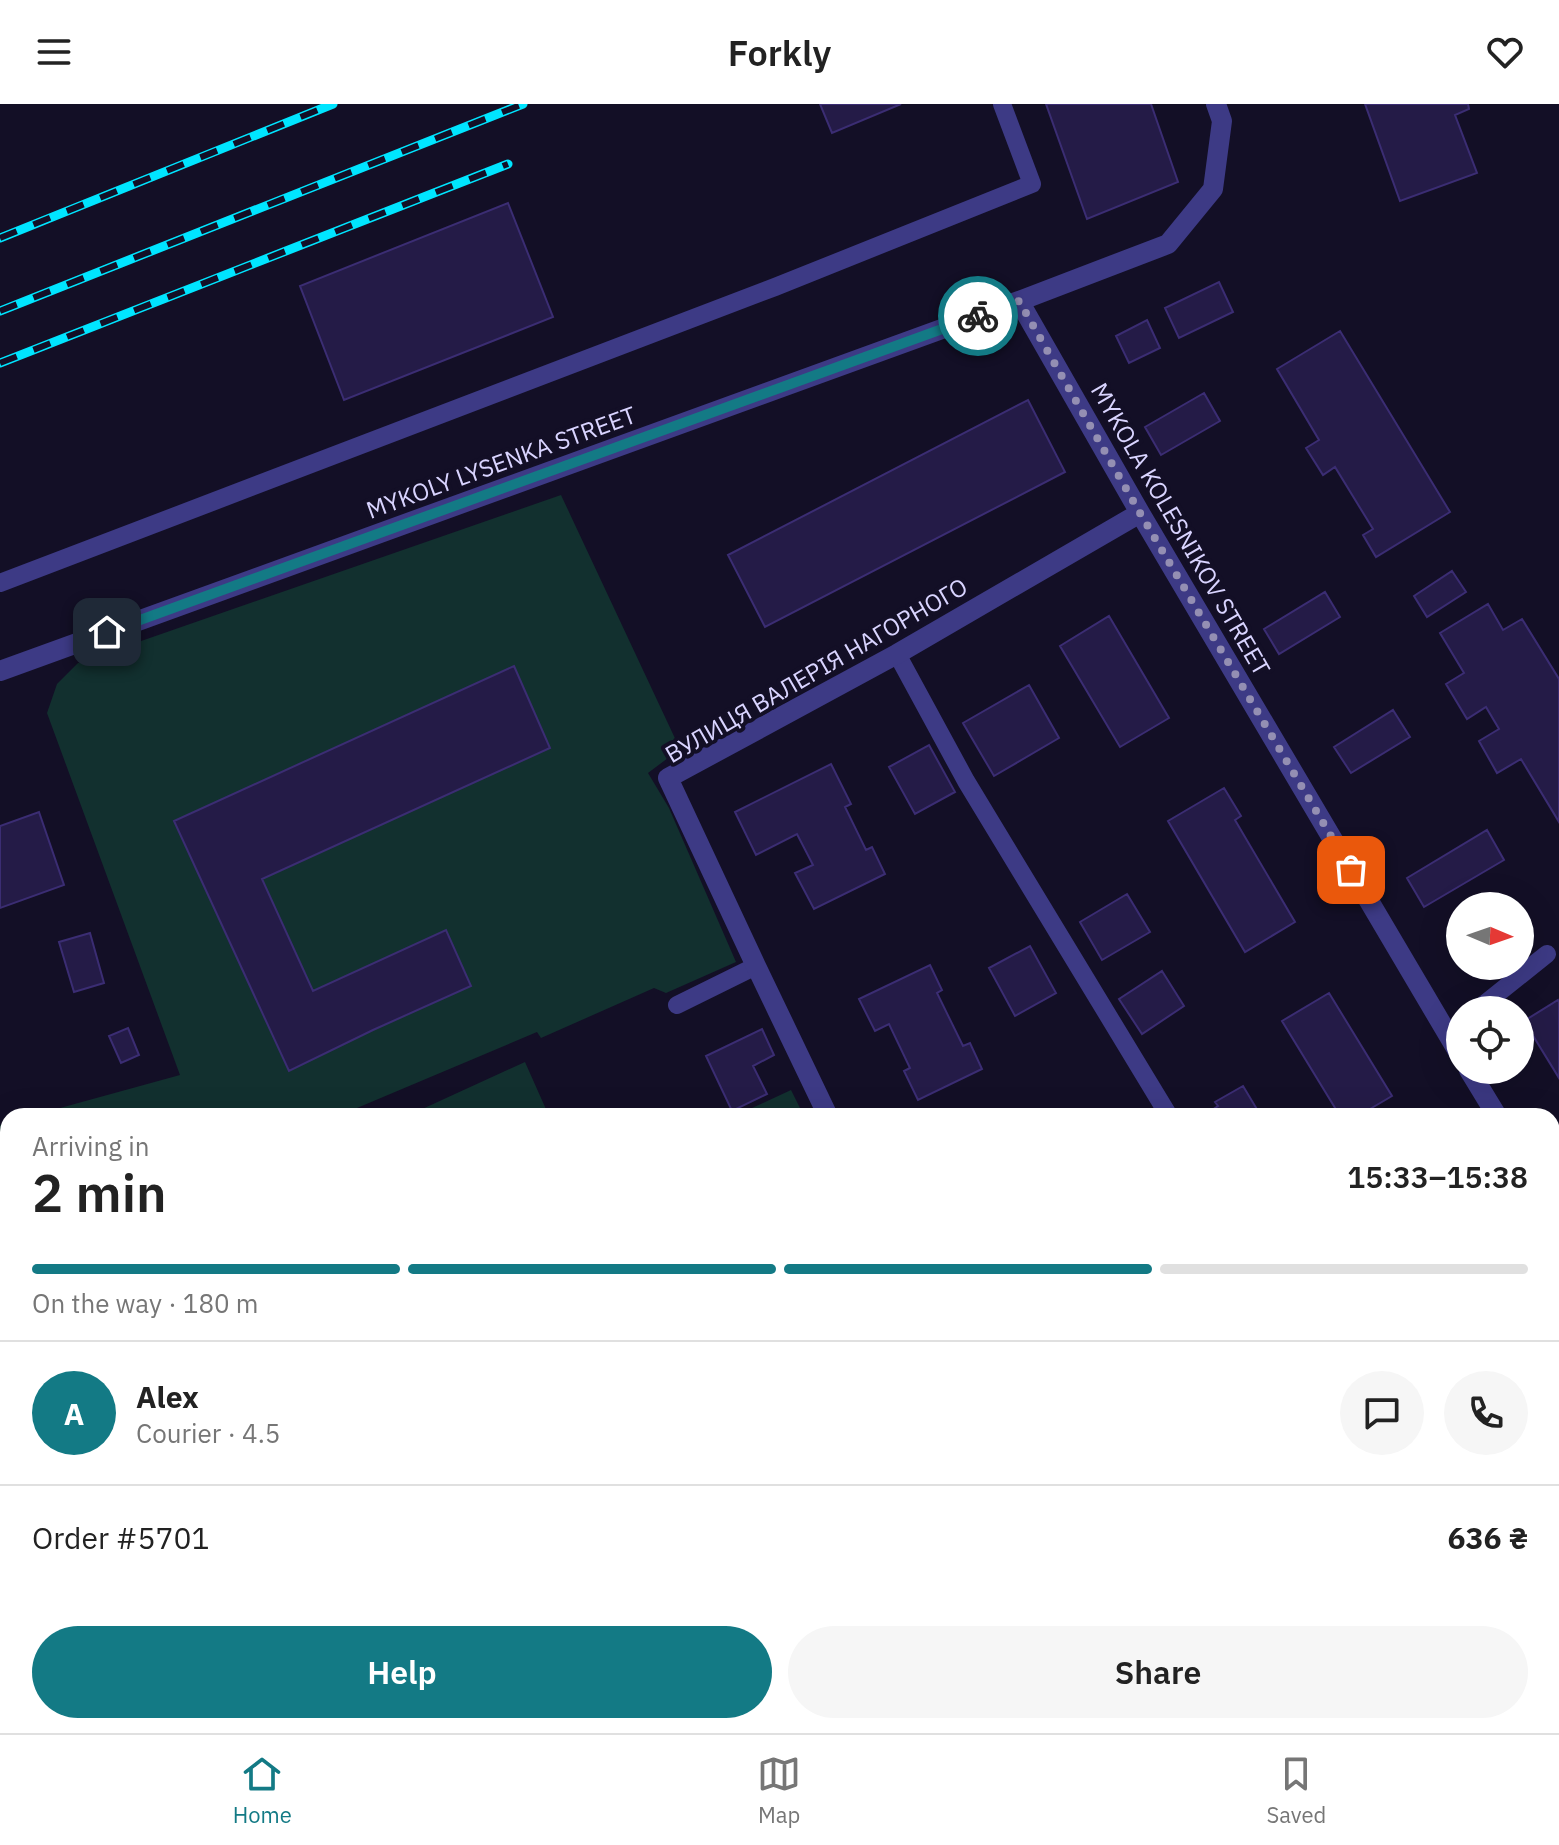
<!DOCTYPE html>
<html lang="en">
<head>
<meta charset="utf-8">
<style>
  body { margin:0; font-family:"IBM Plex Sans",sans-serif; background:#f6f6f6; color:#222; height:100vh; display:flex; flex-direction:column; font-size:30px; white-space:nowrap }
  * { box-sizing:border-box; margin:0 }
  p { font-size:26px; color:#767676 }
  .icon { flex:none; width:44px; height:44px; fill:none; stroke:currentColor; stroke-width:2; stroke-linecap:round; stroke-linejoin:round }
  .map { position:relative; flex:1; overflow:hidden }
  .panel { position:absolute; left:0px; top:1004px; width:1560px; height:626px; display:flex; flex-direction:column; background:#fff; border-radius:24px 24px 0 0; box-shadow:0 8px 32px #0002 }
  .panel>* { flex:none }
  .needle { width:52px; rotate:92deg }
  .fabs { position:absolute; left:1446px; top:788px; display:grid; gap:16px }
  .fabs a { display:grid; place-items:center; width:88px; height:88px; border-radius:50%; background:#fff; box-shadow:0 8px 32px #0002; font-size:40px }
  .pin { position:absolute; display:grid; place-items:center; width:68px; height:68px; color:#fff; margin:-34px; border-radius:16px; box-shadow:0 4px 12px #0006 }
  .courier { position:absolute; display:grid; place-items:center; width:80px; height:80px; margin:-40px; border:6px solid #137a85; border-radius:50%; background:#fff; color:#222; box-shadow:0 2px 10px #0007 }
  .headline em { font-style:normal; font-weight:600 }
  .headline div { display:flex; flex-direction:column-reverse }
  .headline { display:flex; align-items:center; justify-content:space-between; height:136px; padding:0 32px }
  h1 { font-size:52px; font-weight:600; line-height:60px }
  .bar { display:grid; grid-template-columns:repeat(4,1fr); gap:12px 8px; align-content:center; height:96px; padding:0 32px }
  .bar i { height:10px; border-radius:6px; background:#e0e0e0 }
  .bar .current { background:#137a85 }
  .bar p { grid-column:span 4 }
  .line { display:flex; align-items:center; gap:20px; padding:0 32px; border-top:2px solid #e0e0e0 }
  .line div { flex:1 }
  .round { display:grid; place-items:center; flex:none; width:84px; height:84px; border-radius:42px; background:#f6f6f6 }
  .cta { display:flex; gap:16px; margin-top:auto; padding:16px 32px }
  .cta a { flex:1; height:92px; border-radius:48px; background:#137a85; color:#fff; font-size:32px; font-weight:600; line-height:92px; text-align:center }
  .cta a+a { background:#f6f6f6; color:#222 }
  header { display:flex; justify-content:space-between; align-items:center; height:104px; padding:0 32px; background:#fff; font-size:36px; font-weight:600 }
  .menu { display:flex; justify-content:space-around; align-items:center; height:112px; border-top:2px solid #e0e0e0; background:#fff; font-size:22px; color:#767676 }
  .menu a { display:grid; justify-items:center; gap:4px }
  .menu .current { color:#137a85 }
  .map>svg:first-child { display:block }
  .green { fill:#12302f }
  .building { fill:#241b47; stroke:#3b2d73; stroke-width:2 }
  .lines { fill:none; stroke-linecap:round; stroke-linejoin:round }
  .lane { stroke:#3d3a85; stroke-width:18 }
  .street { stroke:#3d3a85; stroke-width:20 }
  .rail-casing { stroke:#00e5ff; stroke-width:9 }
  .rail { stroke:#130f26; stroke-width:6; stroke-dasharray:18; stroke-linecap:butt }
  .done { stroke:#948fb3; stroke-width:8; stroke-dasharray:0 14.4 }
  .route { stroke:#137a85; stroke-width:10 }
  .labels { text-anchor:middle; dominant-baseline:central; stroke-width:8; stroke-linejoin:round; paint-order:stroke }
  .street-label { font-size:24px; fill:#d9d4ff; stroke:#130f26 }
</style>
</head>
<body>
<header><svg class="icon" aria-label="menu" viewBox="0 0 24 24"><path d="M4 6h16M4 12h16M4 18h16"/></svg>Forkly<svg class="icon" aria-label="heart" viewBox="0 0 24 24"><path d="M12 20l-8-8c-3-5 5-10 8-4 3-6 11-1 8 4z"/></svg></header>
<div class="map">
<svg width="1559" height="1629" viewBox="0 0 1559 1629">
  <rect width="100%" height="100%" fill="#130f26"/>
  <path class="green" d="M 561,391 L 680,645 L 648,669 L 669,704 L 736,858 L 666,889 L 654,884 L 541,934 L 537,928 L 338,1012 L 31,1012 L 180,971 L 47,609 L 57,580 L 78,559 Z
    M 525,958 L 549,1012 L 407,1012 Z
    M 791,986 L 804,1012 L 740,1012 L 739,1010 Z
    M 8,1018 L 8,1610 L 0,1611 L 0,1021 Z"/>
  <path class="building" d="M 820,0 L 901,0 L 832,29 Z
    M 1046,0 L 1151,0 L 1178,78 L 1087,115 Z
    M 1365,0 L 1468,0 L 1469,5 L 1455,11 L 1477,69 L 1400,97 Z
    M 508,99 L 553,213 L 344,296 L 300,182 Z
    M 1219,178 L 1233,208 L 1179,234 L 1165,204 Z
    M 1147,216 L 1160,244 L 1129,259 L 1116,232 Z
    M 1340,227 L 1450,408 L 1376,453 L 1363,431 L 1373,425 L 1335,363 L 1323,371 L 1306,344 L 1319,336 L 1277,265 Z
    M 1204,289 L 1220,317 L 1161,351 L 1145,323 Z
    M 1028,296 L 1065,368 L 765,523 L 728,451 Z
    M 1452,467 L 1466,488 L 1427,513 L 1414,492 Z
    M 1325,488 L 1340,513 L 1279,550 L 1264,525 Z
    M 1488,500 L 1503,526 L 1522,515 L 1559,575 L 1559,718 L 1521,655 L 1497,669 L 1479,637 L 1499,625 L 1486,603 L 1467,615 L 1446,580 L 1464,569 L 1440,529 Z
    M 1109,512 L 1169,614 L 1120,643 L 1060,542 Z
    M 514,562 L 550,644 L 262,775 L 313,887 L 446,826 L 471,882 L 373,926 L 289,967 L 174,717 Z
    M 1029,581 L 1059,634 L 994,672 L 963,619 Z
    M 1393,606 L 1410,633 L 1351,669 L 1334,643 Z
    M 929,641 L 955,688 L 915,710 L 889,663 Z
    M 831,660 L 851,700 L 845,703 L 866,746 L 872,743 L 885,770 L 814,805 L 795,769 L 813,761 L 797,730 L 756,751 L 735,708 Z
    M 1224,684 L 1241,712 L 1235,716 L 1295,818 L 1245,848 L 1168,717 Z
    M 39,708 L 64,781 L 0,804 L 0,722 Z
    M 1487,726 L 1504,756 L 1424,803 L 1407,774 Z
    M 1127,790 L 1150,828 L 1102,856 L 1080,818 Z
    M 90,829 L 104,879 L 74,888 L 59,838 Z
    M 1030,842 L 1056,889 L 1015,912 L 989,864 Z
    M 930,861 L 942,886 L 937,889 L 963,942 L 970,939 L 982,965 L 918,996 L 904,967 L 910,964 L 889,920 L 875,927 L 859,895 Z
    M 1162,867 L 1184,902 L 1142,930 L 1119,895 Z
    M 1329,889 L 1392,992 L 1358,1012 L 1340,1012 L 1282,917 Z
    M 1558,896 L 1559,898 L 1559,974 L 1524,917 Z
    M 128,924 L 139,951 L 121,959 L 109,932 Z
    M 762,925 L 774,951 L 753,962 L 767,990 L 732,1007 L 706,952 Z
    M 1243,982 L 1261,1012 L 1203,1012 L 1218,1002 L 1215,998 Z
    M 1559,1397 L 1559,1467 L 1552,1471 L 1552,1400 Z
    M 1552,1612 L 1559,1629 L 1516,1629 L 1531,1622 L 1552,1622 Z
    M 605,1622 L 668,1622 L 669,1629 L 606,1629 Z
    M 803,1622 L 852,1622 L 852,1627 L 804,1629 Z"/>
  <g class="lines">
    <path class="lane" d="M 0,479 L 775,183 L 1032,80 L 1002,0
      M 897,550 L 966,677 L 1169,1012
      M 677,901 L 756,862
      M 1477,906 L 1547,850"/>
    <path class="street" d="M 1019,197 L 1140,409 L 1460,951
      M 0,567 L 1019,197 L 1168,140 L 1213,85 L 1222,17 L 1216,0
      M 1469,966 L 1497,1012
      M 828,1012 L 756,862 L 668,674 L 897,550 L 1140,409
      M 1552,1103 L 1559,1115
      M 1552,1241 L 1559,1238
      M 51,1629 L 98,1622"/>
    <defs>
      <path id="rail" d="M 0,134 L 333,0
        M 0,207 L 523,0
        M 0,259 L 508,60"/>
    </defs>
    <use href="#rail" class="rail-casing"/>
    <use href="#rail" class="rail"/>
  </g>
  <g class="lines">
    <path class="done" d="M 978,212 L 1019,197 L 1140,409 L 1351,766"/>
    <path class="route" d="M 107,528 L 978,212"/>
  </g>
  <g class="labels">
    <g class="street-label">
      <text transform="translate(501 358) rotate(-20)">MYKOLY LYSENKA STREET</text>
      <text transform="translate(1181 425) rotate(60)">MYKOLA KOLESNIKOV STREET</text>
      <text transform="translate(816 566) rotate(-30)">ВУЛИЦЯ ВАЛЕРІЯ НАГОРНОГО</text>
    </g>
  </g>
</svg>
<div class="fabs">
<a><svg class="needle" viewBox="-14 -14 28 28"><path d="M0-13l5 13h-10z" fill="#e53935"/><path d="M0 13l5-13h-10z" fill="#767676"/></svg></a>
<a><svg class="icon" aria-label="locate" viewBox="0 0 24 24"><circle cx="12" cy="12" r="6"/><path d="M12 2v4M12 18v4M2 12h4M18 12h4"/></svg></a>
</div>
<div class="pin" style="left:1351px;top:766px;background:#ea580c"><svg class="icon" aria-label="bag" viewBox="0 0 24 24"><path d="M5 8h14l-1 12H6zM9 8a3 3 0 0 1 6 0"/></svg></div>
<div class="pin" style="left:107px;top:528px;background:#1f2937"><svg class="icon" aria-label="home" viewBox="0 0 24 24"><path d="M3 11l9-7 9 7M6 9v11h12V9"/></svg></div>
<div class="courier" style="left:978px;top:212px"><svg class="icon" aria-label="bike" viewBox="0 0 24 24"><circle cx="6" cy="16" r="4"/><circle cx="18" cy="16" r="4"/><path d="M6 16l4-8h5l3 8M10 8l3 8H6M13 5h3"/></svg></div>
<section class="panel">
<div class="headline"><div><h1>2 min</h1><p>Arriving in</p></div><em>15:33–15:38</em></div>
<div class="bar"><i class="current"></i><i class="current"></i><i class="current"></i><i></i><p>On the way · 180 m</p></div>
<div class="line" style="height:144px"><b class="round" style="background:#137a85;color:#fff">A</b><div><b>Alex</b><p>Courier · 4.5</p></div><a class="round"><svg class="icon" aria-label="chat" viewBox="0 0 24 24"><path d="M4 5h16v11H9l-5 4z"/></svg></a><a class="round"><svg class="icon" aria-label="phone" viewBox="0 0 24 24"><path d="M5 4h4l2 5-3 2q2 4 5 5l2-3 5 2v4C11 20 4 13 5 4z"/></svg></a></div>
<div class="line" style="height:104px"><div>Order #5701</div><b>636 ₴</b></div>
<div class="cta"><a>Help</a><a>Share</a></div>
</section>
</div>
<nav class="menu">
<a class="current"><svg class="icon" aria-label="home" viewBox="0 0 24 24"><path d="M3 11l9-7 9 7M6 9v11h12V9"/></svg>Home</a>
<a><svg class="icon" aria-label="map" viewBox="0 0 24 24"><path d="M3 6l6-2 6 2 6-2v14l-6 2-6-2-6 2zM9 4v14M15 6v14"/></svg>Map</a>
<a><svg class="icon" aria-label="saved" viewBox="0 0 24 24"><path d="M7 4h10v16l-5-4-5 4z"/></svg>Saved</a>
</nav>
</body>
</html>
